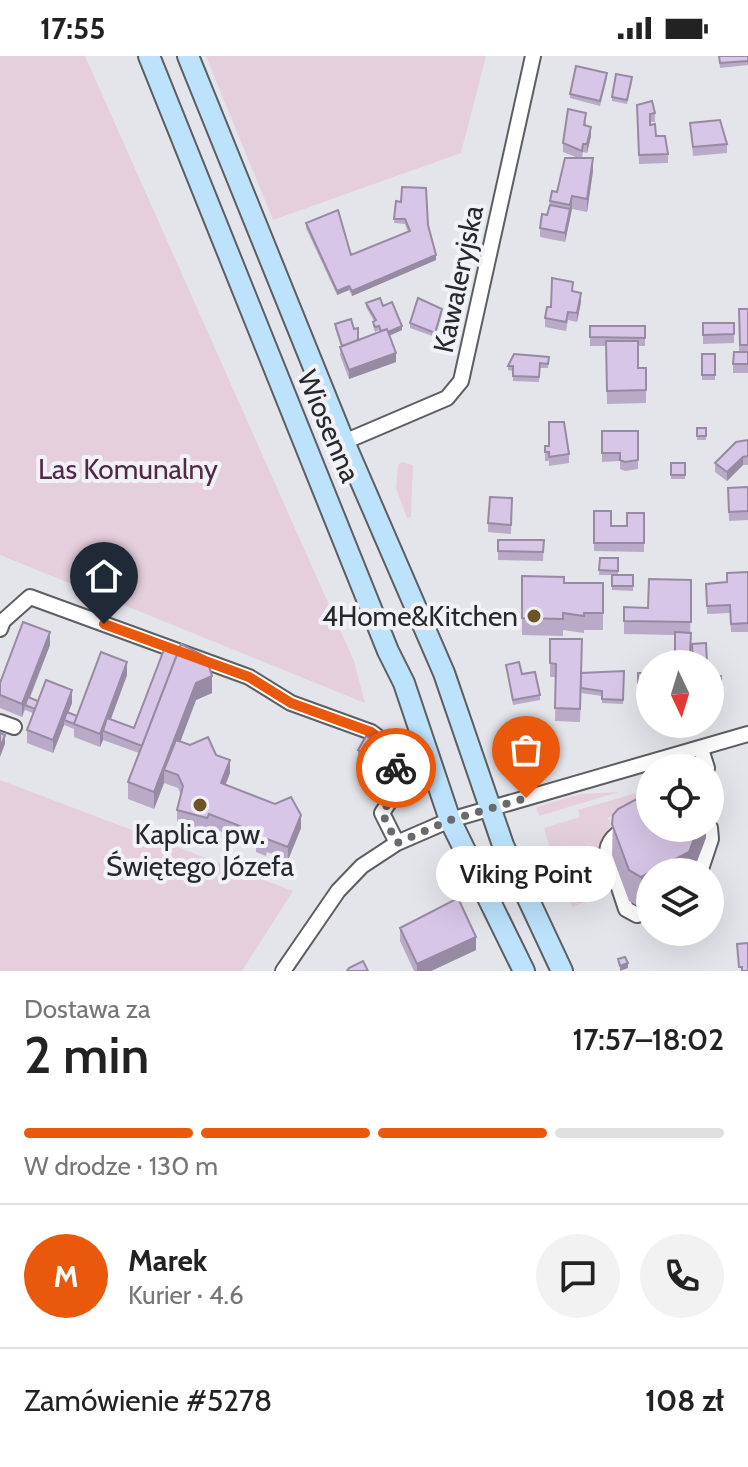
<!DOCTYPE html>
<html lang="pl">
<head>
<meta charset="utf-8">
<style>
  body { margin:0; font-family:Cabin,sans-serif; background:#f2f2f2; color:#222; height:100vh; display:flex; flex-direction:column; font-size:30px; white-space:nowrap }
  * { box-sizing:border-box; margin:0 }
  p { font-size:26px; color:#767676 }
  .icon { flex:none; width:44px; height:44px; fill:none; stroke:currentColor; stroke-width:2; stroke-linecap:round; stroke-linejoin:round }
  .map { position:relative; height:915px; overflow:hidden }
  .panel { display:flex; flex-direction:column; background:#fff; flex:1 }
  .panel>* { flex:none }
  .needle { width:52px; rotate:176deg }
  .fabs { position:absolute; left:636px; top:594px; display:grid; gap:16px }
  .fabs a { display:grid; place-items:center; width:88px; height:88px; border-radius:50%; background:#fff; box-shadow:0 8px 32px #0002; font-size:40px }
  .pin { position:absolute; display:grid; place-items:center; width:68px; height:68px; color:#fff; margin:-82px -34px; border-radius:50% 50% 50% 0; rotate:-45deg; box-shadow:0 0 8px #0007 }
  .pin .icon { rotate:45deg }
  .courier { position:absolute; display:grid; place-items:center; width:80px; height:80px; margin:-40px; border:6px solid #ea580c; border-radius:50%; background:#fff; color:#222; box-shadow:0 2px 10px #0007 }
  .bubble { position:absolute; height:56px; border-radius:28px; background:#fff; box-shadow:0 8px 32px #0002; font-size:26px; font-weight:600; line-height:56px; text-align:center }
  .overview em { font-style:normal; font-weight:600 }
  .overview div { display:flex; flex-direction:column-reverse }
  .overview { display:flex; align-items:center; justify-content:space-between; height:136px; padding:0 24px }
  h1 { font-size:52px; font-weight:600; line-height:60px }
  .bar { display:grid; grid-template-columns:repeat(4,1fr); gap:12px 8px; align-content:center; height:96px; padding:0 24px }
  .bar i { height:10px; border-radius:6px; background:#e0e0e0 }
  .bar .on { background:#ea580c }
  .bar p { grid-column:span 4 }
  .line { display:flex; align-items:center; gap:20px; padding:0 24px; border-top:2px solid #e0e0e0 }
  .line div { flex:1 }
  .round { display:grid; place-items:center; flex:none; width:84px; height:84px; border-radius:42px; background:#f2f2f2 }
  .status { display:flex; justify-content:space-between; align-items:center; height:56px; padding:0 40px; background:#fff; direction:ltr }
  .status svg { height:22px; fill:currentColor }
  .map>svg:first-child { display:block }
  .green { fill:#e6cfdd }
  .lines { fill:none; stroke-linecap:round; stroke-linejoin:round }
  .minor-casing { stroke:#5d5e62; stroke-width:18 }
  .secondary-casing { stroke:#5d5e62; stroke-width:24 }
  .minor { stroke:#fff; stroke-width:14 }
  .secondary { stroke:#bce2fc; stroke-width:20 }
  .wall { fill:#b9aac7 }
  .shaded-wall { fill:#968ba2 }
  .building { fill:#d7c6e7; stroke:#968ba2; stroke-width:2 }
  .done { stroke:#696a6d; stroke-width:8; stroke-dasharray:0 14.4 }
  .route { stroke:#ea580c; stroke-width:10 }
  .poi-dot { fill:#705327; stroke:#f1f2f7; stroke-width:3 }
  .labels { text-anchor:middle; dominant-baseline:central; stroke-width:8; stroke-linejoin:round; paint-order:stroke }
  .street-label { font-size:28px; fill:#27282a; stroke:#f1f2f7 }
  .park-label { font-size:28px; fill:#532745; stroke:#f1f2f7 }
  .poi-label { font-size:28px; fill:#27282a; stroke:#f1f2f7; text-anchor:end }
</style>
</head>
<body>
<div class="status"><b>17:55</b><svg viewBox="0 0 49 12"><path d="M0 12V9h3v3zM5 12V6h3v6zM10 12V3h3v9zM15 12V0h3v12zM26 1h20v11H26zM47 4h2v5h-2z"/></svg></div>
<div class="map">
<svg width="748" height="915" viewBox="0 0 748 915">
  <rect width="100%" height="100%" fill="#e4e5ea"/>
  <path class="green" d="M 0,0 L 85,0 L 354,605 L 365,647 L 0,499 Z
    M 206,0 L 486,0 L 461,97 L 273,164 Z
    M 402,406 L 413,409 L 411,461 L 407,462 L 396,432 L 398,409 Z
    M 0,724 L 293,835 L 242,915 L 0,915 Z
    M 650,733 L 650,752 L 634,747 L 608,762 L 612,770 L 601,789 L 603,813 L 587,821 L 593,838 L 606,834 L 607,838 L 572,851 L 558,822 L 544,772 L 580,761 L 578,754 Z
    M 619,736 L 539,760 L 536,751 L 581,738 Z"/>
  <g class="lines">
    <defs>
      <path id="minor" d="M 344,386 L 447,342 L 461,325 L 533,0
        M 0,573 L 3,565 L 30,541 L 249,621 L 291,647 L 371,676 L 386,687 L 401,728 L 382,757 L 397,787
        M 0,666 L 14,671
        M 701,693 L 707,712
        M 710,726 L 713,739 L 710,748
        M 650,760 C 634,769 609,776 607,795 L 626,853 L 637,859 L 650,854
        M 700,816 L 711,783 L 710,772
        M 283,915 L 338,835 L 362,810 L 397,787 L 450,764 L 748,678"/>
      <path id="secondary" d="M 149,0 L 388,595 L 404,627 L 450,764 L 524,915
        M 188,0 L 344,386 L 444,617 L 503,789 L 562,915"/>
    </defs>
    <use href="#minor" class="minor-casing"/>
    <use href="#secondary" class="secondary-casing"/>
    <use href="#minor" class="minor"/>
    <use href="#secondary" class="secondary"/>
  </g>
  <path class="wall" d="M 719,0 L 748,0 L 748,9 L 720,12 Z
    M 607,22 L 600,50 L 570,42 L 570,38 Z
    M 632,26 L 627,48 L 612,45 L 612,41 Z
    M 637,49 L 655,57 L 655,66 L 650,66 L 656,80 L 668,98 L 668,107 L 639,108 Z
    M 586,66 L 586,70 L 591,80 L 587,97 L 583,96 L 582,102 L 593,115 L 587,156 L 572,153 L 565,186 L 540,181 L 540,172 L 547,159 L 552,135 L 557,136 L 578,102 L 563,96 L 563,87 Z
    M 690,67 L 727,88 L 727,97 L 693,100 Z
    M 396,145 L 428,169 L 436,204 L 352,240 L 349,234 L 337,239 L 306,172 L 306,167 L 351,199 L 408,176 L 405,168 L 394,167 Z
    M 573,236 L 581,246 L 577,266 L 568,264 L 566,275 L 545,271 L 545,262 L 551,251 Z
    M 366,247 L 383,250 L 402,274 L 389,280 L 396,306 L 349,323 L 340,299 L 341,290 L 335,272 L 335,268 L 358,284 L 379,276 L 379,274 L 375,276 L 373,270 L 373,266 L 374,265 L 366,251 Z
    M 739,253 L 748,253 L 748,317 L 733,317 L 733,308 L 739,296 Z
    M 442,258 L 435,281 L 410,272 L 410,267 Z
    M 703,267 L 734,267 L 734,287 L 703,288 Z
    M 590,270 L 645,270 L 645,290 L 638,290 L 638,312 L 646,312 L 646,347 L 607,348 L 606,290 L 590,290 Z
    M 702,298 L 715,298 L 715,324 L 702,324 Z
    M 549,301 L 548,312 L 540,312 L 539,326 L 513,325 L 513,315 L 508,314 L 508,310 Z
    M 697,372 L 706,372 L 706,384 L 697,384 Z
    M 602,375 L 638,375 L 638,413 L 625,415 L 620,413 L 620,405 L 602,406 Z
    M 748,384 L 748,409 L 743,409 L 727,425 L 715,416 L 715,407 Z
    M 545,390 L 549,390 L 569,398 L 569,407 L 549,410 L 549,405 L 545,405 Z
    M 671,407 L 685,407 L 685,423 L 671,423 Z
    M 748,431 L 748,464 L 729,465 L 728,432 Z
    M 512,451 L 511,478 L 488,476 L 488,467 Z
    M 594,455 L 611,470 L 627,470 L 644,457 L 644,496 L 594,495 Z
    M 498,484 L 544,484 L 543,505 L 498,504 Z
    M 600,502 L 618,502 L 618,519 L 633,519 L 633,535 L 612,534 L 612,519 L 599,519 Z
    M 748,516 L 748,576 L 731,576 L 730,557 L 707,558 L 706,528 L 727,526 Z
    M 522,520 L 564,527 L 603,527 L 603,574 L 584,574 L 584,577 L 563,574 L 563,580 L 522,579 Z
    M 691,524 L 690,601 L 675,600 L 675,579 L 624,578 L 624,551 L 648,552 Z
    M 550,583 L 581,617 L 624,615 L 623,648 L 602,647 L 602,640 L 581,637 L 580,666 L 555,665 L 556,621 L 550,621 Z
    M 50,589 L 30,642 L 38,645 L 72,647 L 68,657 L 77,660 L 127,619 L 111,663 L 134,672 L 165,591 L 212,637 L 196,644 L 180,685 L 216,699 L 230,717 L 225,729 L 301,772 L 288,804 L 267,796 L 266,800 L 256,796 L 256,789 L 209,771 L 207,775 L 177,767 L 177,754 L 181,739 L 178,732 L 164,727 L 154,753 L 128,743 L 128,726 L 139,697 L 103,684 L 100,691 L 74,681 L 74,673 L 64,669 L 53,697 L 27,687 L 27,674 L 33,657 L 25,654 L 22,661 L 0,652 L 0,627 Z
    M 506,609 L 522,618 L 540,639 L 540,644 L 513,649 Z
    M 638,617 L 650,617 L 650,649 L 638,648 Z
    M 721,620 L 721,641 L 710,643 L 710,621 Z
    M 381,693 L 373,707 L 358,698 L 358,694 Z
    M 613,759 L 706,772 L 706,782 L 650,816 L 650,848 L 641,852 L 629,845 L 612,799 Z
    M 400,872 L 476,894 L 431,915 L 414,915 L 400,885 Z"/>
  <path class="shaded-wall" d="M 591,71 L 591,80 L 587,97 L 587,88 Z
    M 593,102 L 593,115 L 587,156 L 587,143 Z
    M 572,140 L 572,153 L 565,186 L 565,177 Z
    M 436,199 L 436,204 L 352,240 L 352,235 Z
    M 349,230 L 349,234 L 337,239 L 337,235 Z
    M 581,237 L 581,246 L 577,266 L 577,257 Z
    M 402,270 L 402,274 L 382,283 L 382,278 Z
    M 396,297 L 396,306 L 349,323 L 349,314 Z
    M 743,401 L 743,409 L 727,425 L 727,416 Z
    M 50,576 L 50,589 L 26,650 L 25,649 L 22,661 L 22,648 Z
    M 127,606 L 127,619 L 106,676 L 103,675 L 103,684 L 100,691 L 100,678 Z
    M 212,620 L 212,637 L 196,644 L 169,716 L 164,714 L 164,727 L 154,753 L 154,736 L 196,627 Z
    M 72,634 L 72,647 L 65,665 L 64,664 L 64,669 L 53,697 L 53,684 Z
    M 5,679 L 5,688 L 0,701 L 0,692 Z
    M 381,688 L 381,693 L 373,707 L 373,702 Z
    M 230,704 L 230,717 L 221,740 L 221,727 Z
    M 301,759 L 301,772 L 288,804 L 288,791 Z
    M 698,772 L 706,772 L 706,782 L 693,816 L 651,816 Z
    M 650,816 L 650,848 L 641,852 L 641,821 Z
    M 476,881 L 476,894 L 431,915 L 417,915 L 417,908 Z
    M 628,907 L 628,912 L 620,915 L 620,910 Z"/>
  <path class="building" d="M 719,0 L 748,0 L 748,5 L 720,7 Z
    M 576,10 L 607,17 L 600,45 L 570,38 Z
    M 616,18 L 632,21 L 627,44 L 612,41 Z
    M 652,45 L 655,57 L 650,58 L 650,69 L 655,68 L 656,80 L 665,80 L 668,98 L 639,99 L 637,49 Z
    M 568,53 L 586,57 L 584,69 L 591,71 L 587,88 L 583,88 L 582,95 L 563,87 Z
    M 720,64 L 727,88 L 693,91 L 690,67 Z
    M 565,102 L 593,102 L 587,143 L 572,140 L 570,149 L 550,145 L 552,135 L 557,136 Z
    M 402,131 L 426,132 L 428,169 L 436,199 L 352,235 L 349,230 L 337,235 L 306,167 L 338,154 L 351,199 L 410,175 L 405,163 L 394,163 L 396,145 L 401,146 Z
    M 550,149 L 570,153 L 565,177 L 540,172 L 542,158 L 547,159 Z
    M 552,222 L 573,226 L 572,235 L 581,237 L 577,257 L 568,256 L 566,266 L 545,262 L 547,251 L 551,251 Z
    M 380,242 L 383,250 L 392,246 L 402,270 L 388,276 L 387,273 L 381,275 L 379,270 L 375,271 L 373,266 L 376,264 L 366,247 Z
    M 418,242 L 442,253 L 435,277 L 410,267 Z
    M 739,253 L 748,253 L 748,289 L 740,289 Z
    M 351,263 L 354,273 L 358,272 L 358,284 L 342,290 L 335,268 Z
    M 703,267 L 734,267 L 734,278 L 703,279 Z
    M 590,270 L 645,270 L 645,282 L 590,281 Z
    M 387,273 L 396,297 L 349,314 L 340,291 Z
    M 606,285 L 638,285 L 638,312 L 646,312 L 646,334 L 607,335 Z
    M 734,296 L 748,296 L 748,308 L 733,308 Z
    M 514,298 L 549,301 L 548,308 L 540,307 L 539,321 L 513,320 L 513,310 L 508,310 Z
    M 702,298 L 715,298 L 715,319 L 702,319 Z
    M 549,366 L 564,366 L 569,398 L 549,401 L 549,396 L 545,396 L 545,390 L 549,390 Z
    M 697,372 L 706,372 L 706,380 L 697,380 Z
    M 602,375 L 638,375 L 638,404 L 625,406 L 620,404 L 620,397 L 602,397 Z
    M 748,384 L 748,400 L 743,401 L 727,416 L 715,407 L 736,386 Z
    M 671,407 L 685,407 L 685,419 L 671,419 Z
    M 748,431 L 748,455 L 729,456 L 728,432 Z
    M 490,441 L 512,442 L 511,469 L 488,467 Z
    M 594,455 L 611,455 L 611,470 L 627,470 L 627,457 L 644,457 L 644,487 L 594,487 Z
    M 498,484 L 544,484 L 543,496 L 498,495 Z
    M 600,502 L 618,502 L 618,515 L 599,514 Z
    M 748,516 L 748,567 L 731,568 L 730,549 L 707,550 L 706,528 L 727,526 L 727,517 Z
    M 612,519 L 633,519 L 633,530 L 612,530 Z
    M 522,520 L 564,521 L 564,527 L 603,527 L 603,557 L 584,557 L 584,560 L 563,557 L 563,563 L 522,562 Z
    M 649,523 L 691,524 L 691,566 L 624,565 L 624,551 L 648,552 Z
    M 23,566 L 50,576 L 22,648 L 0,639 L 0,627 Z
    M 675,576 L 691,577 L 690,596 L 675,596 Z
    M 550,583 L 582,583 L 580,653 L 555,652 L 556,608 L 550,607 Z
    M 706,587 L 707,607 L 693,607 L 692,588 Z
    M 181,588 L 206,601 L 212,620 L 196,627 L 154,736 L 128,726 Z
    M 165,591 L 178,596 L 142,690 L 103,675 L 107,662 L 134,672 Z
    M 101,596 L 127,606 L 100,678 L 74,668 Z
    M 519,606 L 522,618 L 535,616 L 540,639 L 513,644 L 506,609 Z
    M 624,615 L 623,644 L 602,643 L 602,635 L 581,632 L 581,617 Z
    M 638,617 L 650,617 L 650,640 L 638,639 Z
    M 721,620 L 721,632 L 710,634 L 710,621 Z
    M 46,624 L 72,634 L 53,684 L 27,674 Z
    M 28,641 L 38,645 L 35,653 L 25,649 Z
    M 67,656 L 77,660 L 74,668 L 64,664 Z
    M 0,677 L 5,679 L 0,692 Z
    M 366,680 L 381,688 L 373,702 L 358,694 Z
    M 208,681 L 216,699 L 230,704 L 221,727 L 275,748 L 291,741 L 301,759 L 288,791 L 267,783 L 266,786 L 256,783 L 258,777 L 209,758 L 207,762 L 177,754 L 183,730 L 178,719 L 164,714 L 176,684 L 190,689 Z
    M 650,736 L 650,772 L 698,772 L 689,796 L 641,821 L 629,814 L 612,768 L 613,759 L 618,753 Z
    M 458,842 L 476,881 L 417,908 L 400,872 Z
    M 710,848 L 715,851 L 712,858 L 710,857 Z
    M 748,887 L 748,915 L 742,915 L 742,911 L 739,911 L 737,888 Z
    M 625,901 L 628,907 L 620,910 L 618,903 Z
    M 363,905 L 368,915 L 347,915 L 349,912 Z"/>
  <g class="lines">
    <path class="done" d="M 396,712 L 401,728 L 382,757 L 397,787 L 450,764 L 526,742"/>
    <path class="route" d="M 104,568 L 249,621 L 291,647 L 371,676 L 386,687 L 396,712"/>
  </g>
  <g class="poi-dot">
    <circle cx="534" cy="560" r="8"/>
    <circle cx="200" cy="749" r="8"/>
  </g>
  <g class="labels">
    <g class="street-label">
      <text transform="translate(458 223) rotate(-78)">Kawaleryjska</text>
      <text transform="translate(329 370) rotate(67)">Wiosenna</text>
    </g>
    <g class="park-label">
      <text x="128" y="413">Las Komunalny</text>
    </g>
    <g class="poi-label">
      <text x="518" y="560">4Home&amp;Kitchen</text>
      <text x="200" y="778" text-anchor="middle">Kaplica pw.<tspan x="200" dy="32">Świętego Józefa</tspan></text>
    </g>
  </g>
</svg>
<div class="fabs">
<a><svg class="needle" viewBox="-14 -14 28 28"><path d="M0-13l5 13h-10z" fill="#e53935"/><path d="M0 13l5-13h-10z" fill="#767676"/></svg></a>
<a><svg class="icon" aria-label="locate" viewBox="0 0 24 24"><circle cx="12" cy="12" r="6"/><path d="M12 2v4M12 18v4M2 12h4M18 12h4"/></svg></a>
<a><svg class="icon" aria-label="layers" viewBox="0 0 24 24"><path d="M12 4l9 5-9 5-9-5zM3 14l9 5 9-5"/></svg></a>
</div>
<div class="pin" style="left:526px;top:742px;background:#ea580c"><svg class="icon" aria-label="bag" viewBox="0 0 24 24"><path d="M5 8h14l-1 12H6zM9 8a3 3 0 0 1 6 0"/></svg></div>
<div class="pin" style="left:104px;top:568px;background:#1f2937"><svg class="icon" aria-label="home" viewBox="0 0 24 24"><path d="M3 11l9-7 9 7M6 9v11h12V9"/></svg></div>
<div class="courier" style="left:396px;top:712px"><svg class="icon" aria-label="bike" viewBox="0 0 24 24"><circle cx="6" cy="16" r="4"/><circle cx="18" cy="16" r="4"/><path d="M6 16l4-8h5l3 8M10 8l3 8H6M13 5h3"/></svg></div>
<div class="bubble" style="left:436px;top:790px;width:180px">Viking Point</div>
</div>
<section class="panel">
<div class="overview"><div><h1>2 min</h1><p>Dostawa za</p></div><em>17:57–18:02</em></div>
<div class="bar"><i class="on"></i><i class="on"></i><i class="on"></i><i></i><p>W drodze · 130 m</p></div>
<div class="line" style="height:144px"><b class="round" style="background:#ea580c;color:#fff">M</b><div><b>Marek</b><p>Kurier · 4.6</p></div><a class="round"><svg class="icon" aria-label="chat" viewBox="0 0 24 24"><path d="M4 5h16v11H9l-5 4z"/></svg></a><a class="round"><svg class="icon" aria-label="phone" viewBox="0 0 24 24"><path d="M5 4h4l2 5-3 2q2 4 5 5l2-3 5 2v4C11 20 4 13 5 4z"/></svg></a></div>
<div class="line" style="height:104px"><div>Zamówienie #5278</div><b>108 zł</b></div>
</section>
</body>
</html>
